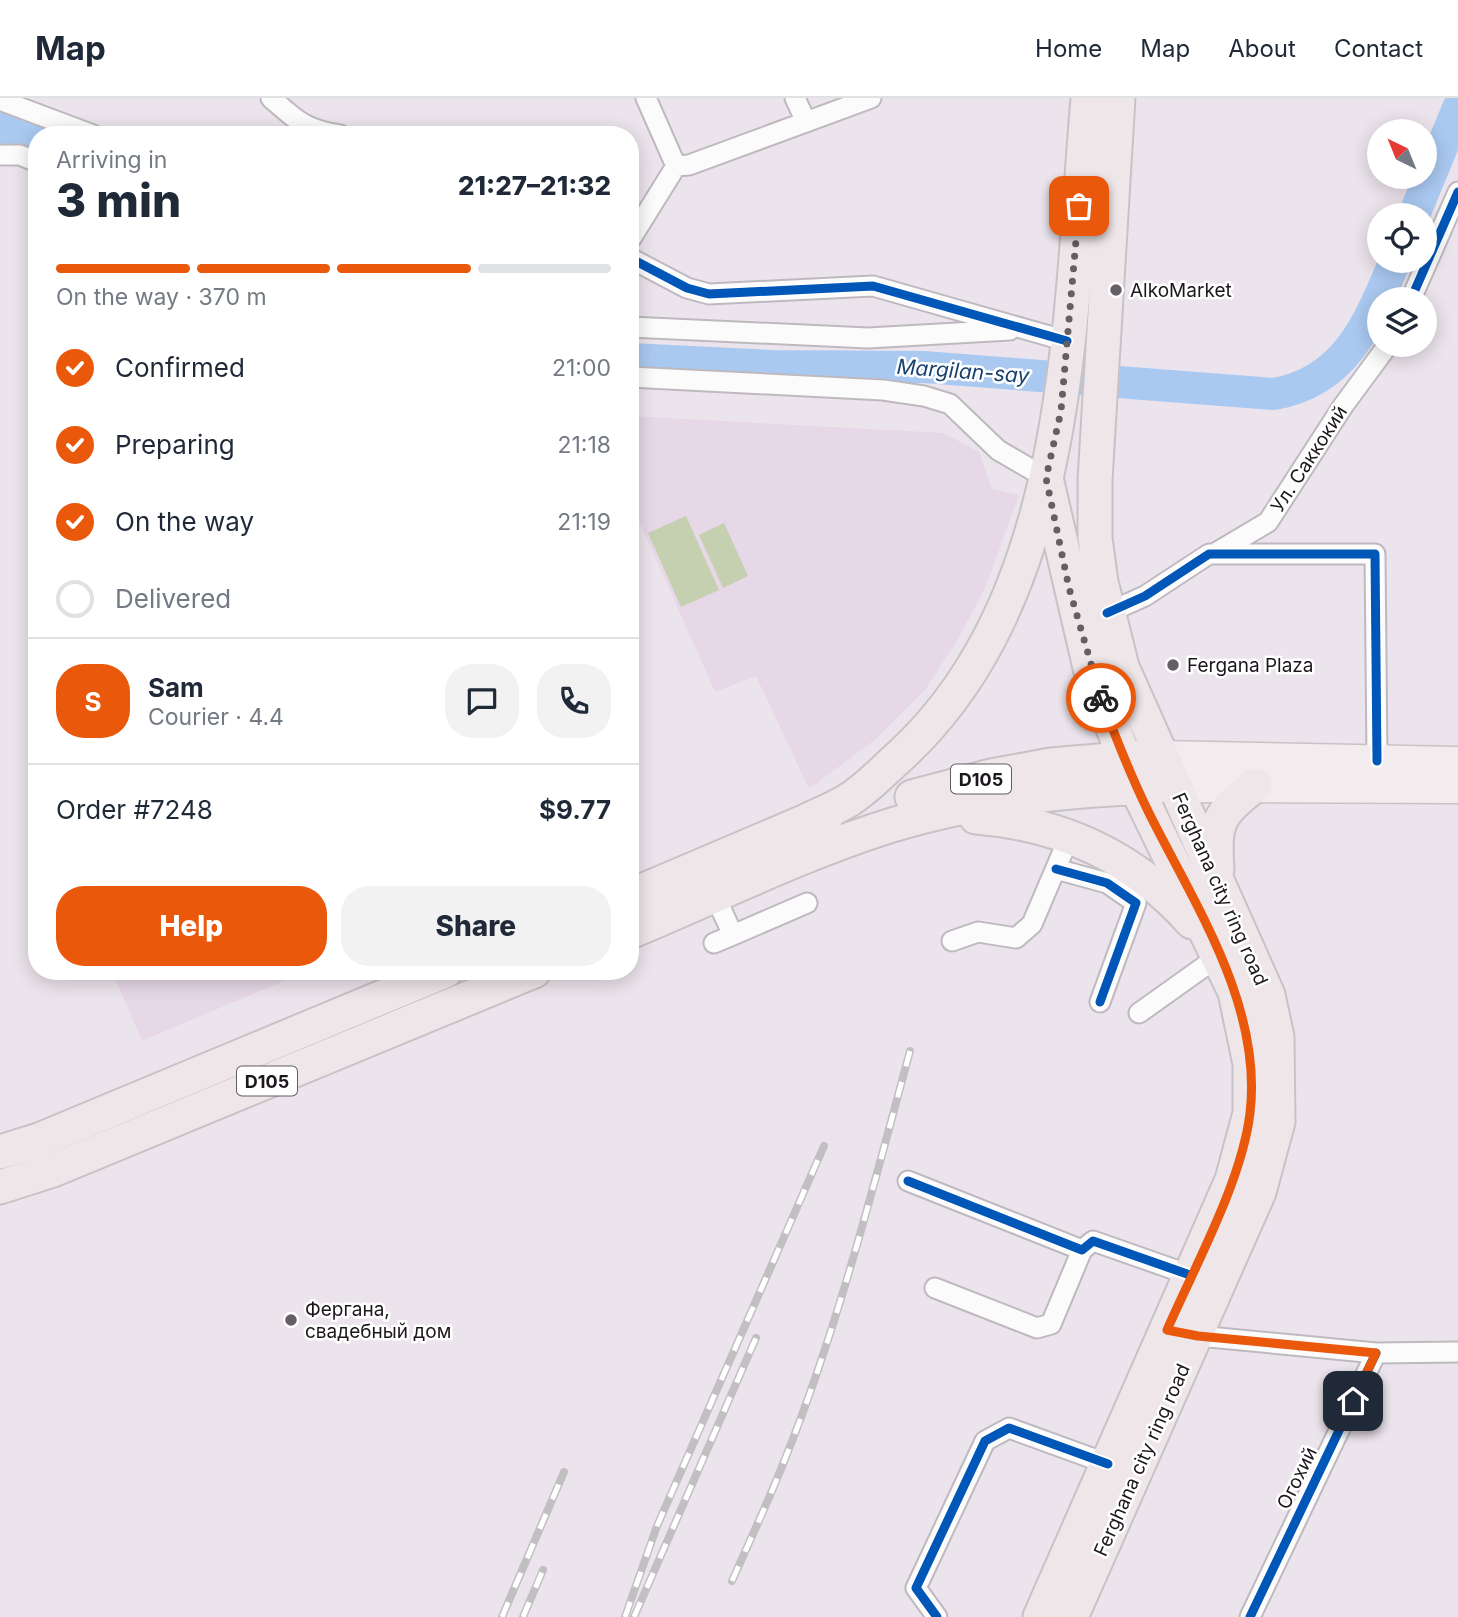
<!DOCTYPE html>
<html lang="en">
<head>
<meta charset="utf-8">
<style>
  body { margin:0; font-family:Inter,sans-serif; background:#f2f2f3; color:#1f2937; height:100vh; display:flex; flex-direction:column; font-size:26px; white-space:nowrap }
  * { box-sizing:border-box; margin:0 }
  p { font-size:23px; color:#747a83 }
  .icon { flex:none; width:38px; height:38px; fill:none; stroke:currentColor; stroke-width:2; stroke-linecap:round; stroke-linejoin:round }
  .map { position:relative; flex:1; overflow:hidden }
  .side { position:absolute; left:28px; top:28px; width:611px; height:854px; display:flex; flex-direction:column; background:#fff; border-radius:28px; box-shadow:0 4px 18px #0003 }
  .side>* { flex:none }
  .needle { width:46px; rotate:317deg }
  .buttons { position:absolute; left:1367px; top:21px; display:grid; gap:14px }
  .buttons a { display:grid; place-items:center; width:70px; height:70px; border-radius:50%; background:#fff; box-shadow:0 4px 18px #0003; font-size:35px }
  .pin { position:absolute; display:grid; place-items:center; width:60px; height:60px; color:#fff; margin:-30px; border-radius:14px; box-shadow:0 4px 10px #0006 }
  .courier { position:absolute; display:grid; place-items:center; width:70px; height:70px; margin:-35px; border:5px solid #ea580c; border-radius:50%; background:#fff; color:#222; box-shadow:0 2px 9px #0007 }
  .headline em { font-style:normal; font-weight:800 }
  .headline div { display:flex; flex-direction:column-reverse }
  .headline { display:flex; align-items:center; justify-content:space-between; height:119px; padding:0 28px }
  h1 { font-size:46px; font-weight:800; line-height:52px }
  .bar { display:grid; grid-template-columns:repeat(4,1fr); gap:10px 7px; align-content:center; height:84px; padding:0 28px }
  .bar i { height:9px; border-radius:5px; background:#e0e1e3 }
  .bar .current { background:#ea580c }
  .bar p { grid-column:span 4 }
  .line { display:flex; align-items:center; gap:18px; padding:0 28px; border-top:2px solid #e0e1e3 }
  .line div { flex:1 }
  .round { display:grid; place-items:center; flex:none; width:74px; height:74px; border-radius:28px; background:#f2f2f3 }
  ol { padding:0 28px; list-style:none }
  li { display:flex; align-items:center; gap:21px; height:77px }
  li p { margin-inline-start:auto }
  li .icon { padding:7px; border-radius:50%; background:#ea580c; color:#fff; stroke-width:4 }
  li:last-child { color:#747a83 }
  li i { width:38px; height:38px; border:4px solid #e0e1e3; border-radius:50% }
  .action { display:flex; gap:14px; margin-top:auto; padding:14px 28px }
  .action a { flex:1; height:80px; border-radius:28px; background:#ea580c; color:#fff; font-size:28px; font-weight:800; line-height:80px; text-align:center }
  .action a+a { background:#f2f2f3; color:#1f2937 }
  header { display:flex; align-items:center; gap:42px; box-sizing:border-box; height:98px; padding:0 35px; background:#fff; border-bottom:2px solid #e0e1e3 }
  header strong { font-size:33px }
  nav { display:flex; gap:38px; margin-inline-start:auto; font-size:24px }
  .map>svg:first-child { display:block }
  .built { fill:#e7d8e7 }
  .pitch { fill:#c4d0b0 }
  .lines { fill:none; stroke-linecap:round; stroke-linejoin:round }
  .river { stroke:#aac9f1; stroke-width:32 }
  .minor-casing { stroke:#beb9be; stroke-width:23 }
  .primary-casing { stroke:#c6c3c6; stroke-width:35 }
  .trunk-casing { stroke:#c6c3c6; stroke-width:37 }
  .minor { stroke:#fcfbfc; stroke-width:19 }
  .primary { stroke:#f2ecee; stroke-width:32 }
  .trunk { stroke:#eee6e9; stroke-width:33 }
  .rail-casing { stroke:#c2bfc2; stroke-width:8 }
  .rail { stroke:#fff; stroke-width:5; stroke-dasharray:16; stroke-linecap:butt }
  .cycleway-casing { stroke:#fff; stroke-width:13 }
  .cycleway { stroke:#0057b8; stroke-width:9 }
  .done { stroke:#655f65; stroke-width:7; stroke-dasharray:0 12.6 }
  .route { stroke:#ea580c; stroke-width:9 }
  .poi-dot { fill:#655f65; stroke:#fff; stroke-width:2.5 }
  .labels { text-anchor:middle; dominant-baseline:central; stroke-width:5; stroke-linejoin:round; paint-order:stroke }
  .shield { fill:#fff; stroke:#605d60; stroke-width:2 }
  .shield-label { font-size:18px; font-weight:bold; fill:#1c171c }
  .poi-label { font-size:19px; fill:#1c171c; stroke:#fff; text-anchor:start }
  .street-label { font-size:19px; fill:#1c171c; stroke:#fff }
  .water-label { font-size:21px; font-style:italic; fill:#19416d; stroke:#fff }
</style>
</head>
<body>
<header>
<strong>Map</strong>
<nav><a>Home</a><a>Map</a><a>About</a><a>Contact</a></nav>
</header>
<div class="map">
<svg width="1458" height="1519" viewBox="0 0 1458 1519">
  <rect width="100%" height="100%" fill="#ece4ec"/>
  <path class="built" d="M 630,318 L 944,335 L 979,354 L 992,391 L 1019,397 L 986,488 L 958,541 L 925,592 L 876,641 L 809,691 L 756,578 L 715,594 L 630,403 Z
    M 112,873 L 307,873 L 142,943 Z"/>
  <path class="pitch" d="M 686,418 L 719,492 L 681,509 L 648,435 Z
    M 724,425 L 748,478 L 723,490 L 699,437 Z"/>
  <g class="lines">
    <path class="river" d="M 0,29 L 37,41
      M 1414,117 L 1458,10
      M 630,261 L 773,268 L 924,269 L 1274,296 C 1347,283 1369,224 1395,163"/>
    <defs>
      <path id="minor" d="M 271,0 C 296,22 305,32 340,37
        M 646,0 L 676,68 L 689,67 L 871,0
        M 795,0 L 806,24
        M 0,2 L 93,37
        M 0,57 L 20,57 L 37,64
        M 630,142 L 676,68
        M 630,160 L 687,190 L 709,196 L 873,188 L 1067,243
        M 1411,201 L 1458,94
        M 630,229 L 868,240 L 1010,232
        M 630,279 L 883,292 L 924,298 L 950,306 L 998,352 L 1046,380
        M 1214,456 L 1268,424 L 1343,308 L 1388,247
        M 1107,515 L 1145,498 L 1209,456 L 1375,456 L 1377,663
        M 1056,771 L 1107,785 L 1136,805 L 1100,904
        M 733,837 L 807,805
        M 952,843 L 978,834 L 1016,840 L 1032,826 L 1070,737
        M 714,845 L 733,837 L 715,798
        M 1139,915 L 1219,858
        M 908,1083 L 1082,1152 L 1093,1143 L 1190,1177
        M 935,1190 L 1037,1230 L 1051,1226 L 1082,1152
        M 1198,1238 L 1376,1255 L 1458,1254
        M 937,1519 L 916,1490 L 985,1343 L 1009,1330 L 1108,1366
        M 1250,1519 L 1376,1255"/>
      <path id="primary" d="M 1161,659 L 1458,665
        M 1174,688 L 1458,689"/>
      <path id="trunk" d="M 912,699 L 991,678 L 1051,667 L 1145,659
        M 976,719 C 1063,726 1134,759 1192,824
        M 804,724 C 818,717 834,711 847,703 C 866,692 883,673 899,659 C 1074,499 1069,219 1088,0
        M 1217,772 C 1214,723 1217,718 1255,687
        M 630,798 L 804,724 L 826,719
        M 630,834 C 717,798 802,755 892,727 C 977,701 1067,692 1156,689
        M 0,1054 L 39,1042 L 445,873
        M 0,1089 L 53,1072 L 534,873
        M 1040,1519 L 1232,1082 L 1250,1015 L 1250,966 L 1235,894 L 1136,689 L 1091,574 L 1046,380
        M 1071,1519 L 1259,1094 L 1278,1024 L 1277,939 L 1268,897 L 1122,569 L 1101,484 L 1095,440 L 1095,382 L 1118,0"/>
    </defs>
    <use href="#minor" class="minor-casing"/>
    <use href="#primary" class="primary-casing"/>
    <use href="#trunk" class="trunk-casing"/>
    <use href="#minor" class="minor"/>
    <use href="#primary" class="primary"/>
    <use href="#trunk" class="trunk"/>
    <defs>
      <path id="rail" d="M 732,1483 C 750,1442 769,1402 785,1361 C 838,1229 873,1090 910,953
        M 502,1519 L 564,1374
        M 523,1519 L 543,1472
        M 625,1519 L 657,1428 L 824,1048
        M 634,1519 L 756,1240"/>
    </defs>
    <use href="#rail" class="rail-casing"/>
    <use href="#rail" class="rail"/>
    <defs>
      <path id="cycleway" d="M 630,160 L 687,190 L 709,196 L 873,188 L 1067,243
        M 1411,201 L 1458,94
        M 1107,515 L 1145,498 L 1209,456 L 1375,456 L 1377,663
        M 1056,771 L 1107,785 L 1136,805 L 1100,904
        M 908,1083 L 1082,1152 L 1093,1143 L 1190,1177
        M 937,1519 L 916,1490 L 985,1343 L 1009,1330 L 1108,1366
        M 1250,1519 L 1376,1255"/>
    </defs>
    <use href="#cycleway" class="cycleway-casing"/>
    <use href="#cycleway" class="cycleway"/>
  </g>
  <g class="lines">
    <path class="done" d="M 1079,108 L 1061,313 L 1046,380 L 1069,490 L 1101,600"/>
    <path class="route" d="M 1101,600 C 1115,638 1130,676 1148,713 C 1193,804 1263,907 1250,1015 C 1242,1083 1195,1168 1167,1232 L 1198,1238 L 1376,1255 L 1353,1303"/>
  </g>
  <g class="poi-dot">
    <circle cx="1116" cy="192" r="7"/>
    <circle cx="1173" cy="567" r="7"/>
    <circle cx="291" cy="1222" r="7"/>
  </g>
  <g class="labels">
    <g class="shield">
      <rect x="951" y="666.5" width="60" height="29" rx="5"/>
      <rect x="237" y="968.5" width="60" height="29" rx="5"/>
    </g>
    <g class="shield-label">
      <text x="981" y="681">D105</text>
      <text x="267" y="983">D105</text>
    </g>
    <g class="poi-label">
      <text x="1130" y="192">AlkoMarket</text>
      <text x="1187" y="567">Fergana Plaza</text>
      <text x="305" y="1211">Фергана,<tspan x="305" dy="22">свадебный дом</tspan></text>
    </g>
    <g class="street-label">
      <text transform="translate(1309 361) rotate(-57)">Ул. Саккокий</text>
      <text transform="translate(1220 791) rotate(66)">Ferghana city ring road</text>
      <text transform="translate(1142 1362) rotate(-66)">Ferghana city ring road</text>
      <text transform="translate(1297 1380) rotate(-64)">Огохий</text>
    </g>
    <g class="water-label">
      <text transform="translate(963 273) rotate(4)">Margilan-say</text>
    </g>
  </g>
</svg>
<div class="buttons">
<a><svg class="needle" viewBox="-14 -14 28 28"><path d="M0-13l5 13h-10z" fill="#e53935"/><path d="M0 13l5-13h-10z" fill="#747a83"/></svg></a>
<a><svg class="icon" aria-label="locate" viewBox="0 0 24 24"><circle cx="12" cy="12" r="6"/><path d="M12 2v4M12 18v4M2 12h4M18 12h4"/></svg></a>
<a><svg class="icon" aria-label="layers" viewBox="0 0 24 24"><path d="M12 4l9 5-9 5-9-5zM3 14l9 5 9-5"/></svg></a>
</div>
<div class="pin" style="left:1079px;top:108px;background:#ea580c"><svg class="icon" aria-label="bag" viewBox="0 0 24 24"><path d="M5 8h14l-1 12H6zM9 8a3 3 0 0 1 6 0"/></svg></div>
<div class="pin" style="left:1353px;top:1303px;background:#1f2937"><svg class="icon" aria-label="home" viewBox="0 0 24 24"><path d="M3 11l9-7 9 7M6 9v11h12V9"/></svg></div>
<div class="courier" style="left:1101px;top:600px"><svg class="icon" aria-label="bike" viewBox="0 0 24 24"><circle cx="6" cy="16" r="4"/><circle cx="18" cy="16" r="4"/><path d="M6 16l4-8h5l3 8M10 8l3 8H6M13 5h3"/></svg></div>
<section class="side">
<div class="headline"><div><h1>3 min</h1><p>Arriving in</p></div><em>21:27–21:32</em></div>
<div class="bar"><i class="current"></i><i class="current"></i><i class="current"></i><i></i><p>On the way · 370 m</p></div>
<ol>
<li><svg class="icon" aria-label="check" viewBox="0 0 24 24"><path d="M5 12l5 5 9-10"/></svg>Confirmed<p>21:00</p></li>
<li><svg class="icon" aria-label="check" viewBox="0 0 24 24"><path d="M5 12l5 5 9-10"/></svg>Preparing<p>21:18</p></li>
<li><svg class="icon" aria-label="check" viewBox="0 0 24 24"><path d="M5 12l5 5 9-10"/></svg>On the way<p>21:19</p></li>
<li><i></i>Delivered</li>
</ol>
<div class="line" style="height:126px"><b class="round" style="background:#ea580c;color:#fff">S</b><div><b>Sam</b><p>Courier · 4.4</p></div><a class="round"><svg class="icon" aria-label="chat" viewBox="0 0 24 24"><path d="M4 5h16v11H9l-5 4z"/></svg></a><a class="round"><svg class="icon" aria-label="phone" viewBox="0 0 24 24"><path d="M5 4h4l2 5-3 2q2 4 5 5l2-3 5 2v4C11 20 4 13 5 4z"/></svg></a></div>
<div class="line" style="height:91px"><div>Order #7248</div><b>$9.77</b></div>
<div class="action"><a>Help</a><a>Share</a></div>
</section>
</div>
</body>
</html>
